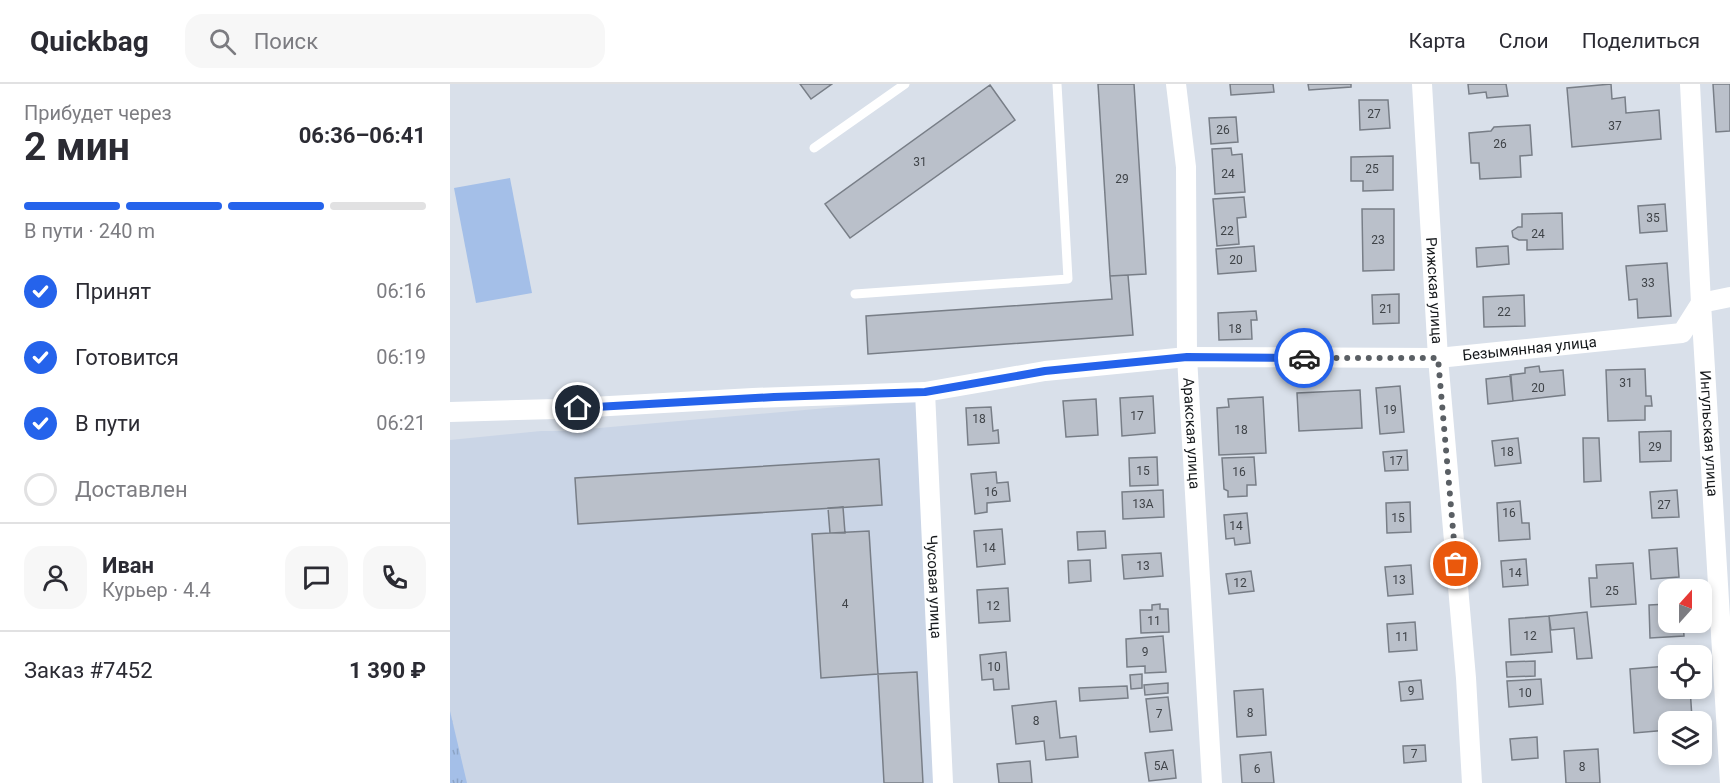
<!DOCTYPE html>
<html lang="ru">
<head>
<meta charset="utf-8">
<style>
  body { margin:0; font-family:Roboto,sans-serif; background:#f7f7f7; color:#2b2b33; height:100vh; display:flex; flex-direction:column; font-size:22px; white-space:nowrap }
  * { box-sizing:border-box; margin:0 }
  p { font-size:20px; color:#7c7c81 }
  .icon { flex:none; width:33px; height:33px; fill:none; stroke:currentColor; stroke-width:2; stroke-linecap:round; stroke-linejoin:round }
  .map { position:relative; flex:1; overflow:hidden }
  .side { display:flex; flex-direction:column; background:#fff; width:450px }
  .side>* { flex:none }
  .needle { width:39px; rotate:21deg }
  .controls { position:absolute; left:1208px; top:495px; display:grid; gap:12px }
  .controls a { display:grid; place-items:center; width:54px; height:54px; border-radius:12px; background:#fff; box-shadow:0 3px 9px #0003; font-size:30px }
  .pin { position:absolute; display:grid; place-items:center; width:51px; height:51px; color:#fff; margin:-26px; border:3px solid #fff; border-radius:50%; box-shadow:0 2px 6px #0007 }
  .courier { position:absolute; display:grid; place-items:center; width:60px; height:60px; margin:-30px; border:4px solid #2563eb; border-radius:50%; background:#fff; color:#222; box-shadow:0 2px 8px #0007 }
  .summary em { font-style:normal; font-weight:700 }
  .summary div { display:flex; flex-direction:column-reverse }
  .summary { display:flex; align-items:center; justify-content:space-between; height:102px; padding:0 24px }
  h1 { font-size:39px; font-weight:700; line-height:45px }
  .bar { display:grid; grid-template-columns:repeat(4,1fr); gap:9px 6px; align-content:center; height:72px; padding:0 24px }
  .bar i { height:8px; border-radius:4px; background:#e1e1e2 }
  .bar .current { background:#2563eb }
  .bar p { grid-column:span 4 }
  .line { display:flex; align-items:center; gap:15px; padding:0 24px; border-top:2px solid #e1e1e2 }
  .line div { flex:1 }
  .round { display:grid; place-items:center; flex:none; width:63px; height:63px; border-radius:18px; background:#f7f7f7 }
  ol { padding:0 24px; list-style:none }
  li { display:flex; align-items:center; gap:18px; height:66px }
  li p { margin-inline-start:auto }
  li .icon { padding:6px; border-radius:50%; background:#2563eb; color:#fff; stroke-width:4 }
  li:last-child { color:#7c7c81 }
  li i { width:33px; height:33px; border:3px solid #e1e1e2; border-radius:50% }
  header { display:flex; align-items:center; gap:36px; box-sizing:border-box; height:84px; padding:0 30px; background:#fff; border-bottom:2px solid #e1e1e2 }
  header strong { font-size:28px }
  nav { display:flex; gap:33px; margin-inline-start:auto; font-size:21px }
  .search { width:420px; height:54px; background:#f7f7f7; display:flex; align-items:center; gap:15px; box-sizing:border-box; padding:0 21px; border-radius:18px; color:#7c7c81; font-size:22px }
  main { display:flex; flex:1; min-height:0 }
  .map>svg:first-child { display:block }
  .built { fill:#cad5e6 }
  .grass { fill:url(#grass-tufts) }
  .park { fill:#a4bfe8 }
  .building { fill:#bac0ca; stroke:#787e87; stroke-width:1.5 }
  .lines { fill:none; stroke-linecap:round; stroke-linejoin:round }
  .service { stroke:#fff; stroke-width:9 }
  .minor { stroke:#fff; stroke-width:20 }
  .done { stroke:#5a5f64; stroke-width:6; stroke-dasharray:0 10.8 }
  .route { stroke:#2563eb; stroke-width:8 }
  .labels { text-anchor:middle; dominant-baseline:central; stroke-width:4.5; stroke-linejoin:round; paint-order:stroke }
  .number-label { font-size:12px; fill:#3f4348 }
  .street-label { font-size:15px; fill:#16191c; stroke:#e7eef8 }
</style>
</head>
<body>
<header>
<strong>Quickbag</strong>
<div class="search"><svg class="icon" aria-label="search" viewBox="0 0 24 24"><circle cx="10" cy="10" r="6"/><path d="M15 15l6 6"/></svg>Поиск</div>
<nav><a>Карта</a><a>Слои</a><a>Поделиться</a></nav>
</header>
<main>
<section class="side">
<div class="summary"><div><h1>2 мин</h1><p>Прибудет через</p></div><em>06:36–06:41</em></div>
<div class="bar"><i class="current"></i><i class="current"></i><i class="current"></i><i></i><p>В пути · 240 m</p></div>
<ol>
<li><svg class="icon" aria-label="check" viewBox="0 0 24 24"><path d="M5 12l5 5 9-10"/></svg>Принят<p>06:16</p></li>
<li><svg class="icon" aria-label="check" viewBox="0 0 24 24"><path d="M5 12l5 5 9-10"/></svg>Готовится<p>06:19</p></li>
<li><svg class="icon" aria-label="check" viewBox="0 0 24 24"><path d="M5 12l5 5 9-10"/></svg>В пути<p>06:21</p></li>
<li><i></i>Доставлен</li>
</ol>
<div class="line" style="height:108px"><a class="round"><svg class="icon" aria-label="person" viewBox="0 0 24 24"><circle cx="12" cy="8" r="4"/><path d="M4 21q1-7 8-7t8 7"/></svg></a><div><b>Иван</b><p>Курьер · 4.4</p></div><a class="round"><svg class="icon" aria-label="chat" viewBox="0 0 24 24"><path d="M4 5h16v11H9l-5 4z"/></svg></a><a class="round"><svg class="icon" aria-label="phone" viewBox="0 0 24 24"><path d="M5 4h4l2 5-3 2q2 4 5 5l2-3 5 2v4C11 20 4 13 5 4z"/></svg></a></div>
<div class="line" style="height:78px"><div>Заказ #7452</div><b>1 390 ₽</b></div>
</section>
<div class="map">
<svg width="1280" height="699" viewBox="0 0 1280 699">
  <defs>
    <pattern id="grass-tufts" width="24" height="20" patternUnits="userSpaceOnUse" patternTransform="scale(1.5)"><rect width="24" height="20" fill="#a4bfe8"/><path d="M3 7l-1-3M5 7V3M7 7l1-3M15 17l-1-3M17 17v-4M19 17l1-3" fill="none" stroke="#8ca4c6"/></pattern>
  </defs>
  <rect width="100%" height="100%" fill="#d9e0ea"/>
  <path class="built" d="M 479,315 L 488,699 L 0,699 L 0,356 L 91,347 L 115,347 Z"/>
  <path class="grass" d="M 0,627 L 17,699 L 0,699 Z"/>
  <path class="park" d="M 60,94 L 82,209 L 26,219 L 4,104 Z"/>
  <path class="building" d="M 350,0 L 382,0 L 361,15 Z
    M 648,0 L 684,0 L 696,190 L 660,192 Z
    M 780,0 L 823,0 L 824,8 L 781,11 Z
    M 858,0 L 901,0 L 901,3 L 859,6 Z
    M 1018,0 L 1056,0 L 1058,12 L 1037,14 L 1036,8 L 1019,10 Z
    M 1161,0 L 1162,15 L 1175,13 L 1176,29 L 1209,26 L 1211,55 L 1122,63 L 1117,4 Z
    M 1263,0 L 1280,0 L 1280,47 L 1266,48 Z
    M 540,1 L 565,36 L 400,154 L 375,120 Z
    M 909,16 L 938,16 L 940,44 L 910,46 Z
    M 786,33 L 788,58 L 761,60 L 759,34 Z
    M 1080,41 L 1082,71 L 1070,72 L 1071,93 L 1030,95 L 1029,79 L 1021,79 L 1019,49 L 1041,47 L 1044,43 Z
    M 781,64 L 782,71 L 792,70 L 795,108 L 765,110 L 762,65 Z
    M 943,72 L 943,106 L 913,107 L 913,97 L 901,97 L 901,73 Z
    M 794,113 L 796,133 L 787,134 L 789,160 L 767,162 L 763,115 Z
    M 1215,120 L 1217,147 L 1190,149 L 1188,122 Z
    M 912,125 L 944,125 L 944,186 L 913,187 Z
    M 1112,129 L 1113,165 L 1077,166 L 1077,156 L 1069,156 L 1063,153 L 1062,147 L 1068,143 L 1072,143 L 1072,130 Z
    M 804,162 L 806,187 L 768,190 L 766,165 Z
    M 1058,162 L 1059,180 L 1027,183 L 1026,164 Z
    M 1217,179 L 1221,232 L 1188,234 L 1187,215 L 1179,216 L 1176,182 Z
    M 678,191 L 683,251 L 418,270 L 416,232 L 662,215 L 660,192 Z
    M 949,210 L 949,239 L 923,240 L 922,211 Z
    M 1074,211 L 1075,242 L 1034,243 L 1033,213 Z
    M 806,227 L 807,236 L 801,236 L 802,255 L 769,256 L 768,229 Z
    M 1089,282 L 1090,288 L 1113,286 L 1115,311 L 1063,317 L 1060,291 L 1075,289 L 1075,284 Z
    M 1195,285 L 1196,312 L 1201,312 L 1202,322 L 1195,322 L 1195,336 L 1158,337 L 1156,286 Z
    M 1061,292 L 1063,317 L 1038,320 L 1036,295 Z
    M 950,302 L 954,348 L 930,350 L 926,304 Z
    M 910,306 L 912,344 L 849,347 L 847,309 Z
    M 703,312 L 705,349 L 672,352 L 670,314 Z
    M 813,313 L 816,369 L 769,371 L 767,324 L 779,323 L 778,315 Z
    M 646,315 L 648,351 L 616,353 L 613,317 Z
    M 541,323 L 543,347 L 548,346 L 549,359 L 518,361 L 516,324 Z
    M 1221,347 L 1221,377 L 1190,378 L 1189,348 Z
    M 1068,354 L 1071,379 L 1045,382 L 1042,357 Z
    M 1133,354 L 1149,354 L 1151,397 L 1134,398 Z
    M 957,366 L 958,386 L 935,387 L 933,368 Z
    M 707,373 L 708,401 L 680,402 L 679,374 Z
    M 804,373 L 806,401 L 797,401 L 797,412 L 778,413 L 778,407 L 774,405 L 772,374 Z
    M 429,375 L 432,421 L 128,440 L 125,394 Z
    M 546,388 L 547,399 L 558,398 L 560,417 L 537,419 L 537,428 L 525,430 L 521,390 Z
    M 713,406 L 714,433 L 673,435 L 672,408 Z
    M 1227,406 L 1229,433 L 1202,434 L 1200,408 Z
    M 1070,417 L 1072,439 L 1079,439 L 1080,455 L 1049,457 L 1047,419 Z
    M 960,418 L 961,448 L 937,449 L 936,419 Z
    M 393,423 L 395,449 L 380,449 L 378,424 Z
    M 797,429 L 800,459 L 785,461 L 784,454 L 776,455 L 774,431 Z
    M 552,445 L 555,480 L 527,483 L 524,447 Z
    M 419,447 L 428,590 L 371,594 L 362,450 Z
    M 655,447 L 656,464 L 628,466 L 627,448 Z
    M 1227,464 L 1229,493 L 1201,495 L 1199,466 Z
    M 711,469 L 713,492 L 674,495 L 672,471 Z
    M 1076,475 L 1078,501 L 1053,503 L 1051,477 Z
    M 640,476 L 641,497 L 619,499 L 618,477 Z
    M 1183,479 L 1186,520 L 1141,523 L 1139,494 L 1147,494 L 1146,481 Z
    M 961,481 L 963,510 L 938,512 L 935,483 Z
    M 801,487 L 804,507 L 779,510 L 776,490 Z
    M 558,504 L 560,537 L 529,539 L 527,506 Z
    M 710,520 L 710,525 L 718,525 L 719,548 L 691,549 L 690,526 L 702,526 L 702,521 Z
    M 1218,520 L 1218,538 L 1233,538 L 1234,552 L 1200,554 L 1199,521 Z
    M 1137,528 L 1142,574 L 1127,575 L 1124,544 L 1101,546 L 1099,532 Z
    M 1099,532 L 1102,568 L 1061,571 L 1059,535 Z
    M 965,538 L 967,566 L 939,568 L 937,540 Z
    M 713,552 L 716,588 L 695,589 L 695,582 L 677,583 L 676,555 Z
    M 556,568 L 559,605 L 544,606 L 543,595 L 532,596 L 530,571 Z
    M 1085,577 L 1085,592 L 1057,593 L 1056,578 Z
    M 1218,582 L 1218,604 L 1240,604 L 1242,634 L 1239,638 L 1218,638 L 1218,646 L 1184,649 L 1180,585 Z
    M 467,588 L 473,699 L 434,699 L 428,590 Z
    M 692,590 L 692,604 L 681,605 L 680,591 Z
    M 1091,595 L 1093,620 L 1059,623 L 1057,597 Z
    M 971,596 L 973,615 L 951,617 L 949,598 Z
    M 718,599 L 718,609 L 695,611 L 694,601 Z
    M 677,602 L 678,614 L 630,617 L 629,604 Z
    M 813,605 L 816,651 L 787,653 L 784,607 Z
    M 718,613 L 722,646 L 700,648 L 696,615 Z
    M 606,617 L 610,654 L 626,652 L 628,673 L 596,676 L 594,657 L 566,660 L 562,622 Z
    M 1209,650 L 1218,650 L 1218,670 L 1245,671 L 1210,672 Z
    M 1087,653 L 1088,674 L 1062,676 L 1060,655 Z
    M 975,661 L 976,677 L 954,679 L 953,662 Z
    M 1148,665 L 1150,699 L 1116,699 L 1114,667 Z
    M 723,666 L 726,694 L 699,697 L 695,669 Z
    M 821,668 L 824,699 L 792,699 L 790,671 Z
    M 580,677 L 582,699 L 549,699 L 547,680 Z"/>
  <g class="lines">
    <path class="service" d="M 364,64 L 455,0
      M 405,210 L 618,195 L 607,0"/>
    <g class="minor">
      <path id="s1" d="M 726,0 L 736,83 L 737,273 L 762,699"/>
      <path id="s2" d="M 972,0 L 988,274 L 1016,594 L 1022,699"/>
      <path id="s3" d="M 1240,0 L 1251,219 L 1280,699"/>
      <path id="s4" d="M 475,308 L 493,699"/>
      <path id="s5" d="M 0,328 L 106,325 L 303,314 L 475,308 L 595,287 L 737,273 L 988,274 L 1232,249 L 1251,219 L 1280,213"/>
    </g>
  </g>
  <g class="lines">
    <path class="done" d="M 854,274 L 988,274 L 1006,480"/>
    <path class="route" d="M 128,324 L 324,313 L 475,308 L 595,287 L 737,273 L 854,274"/>
  </g>
  <g class="labels">
    <g class="number-label">
      <text x="924" y="30">27</text>
      <text x="1165" y="42">37</text>
      <text x="773" y="46">26</text>
      <text x="1050" y="60">26</text>
      <text x="470" y="78">31</text>
      <text x="922" y="85">25</text>
      <text x="778" y="90">24</text>
      <text x="672" y="95">29</text>
      <text x="1203" y="134">35</text>
      <text x="777" y="147">22</text>
      <text x="1088" y="150">24</text>
      <text x="928" y="156">23</text>
      <text x="786" y="176">20</text>
      <text x="1198" y="199">33</text>
      <text x="936" y="225">21</text>
      <text x="1054" y="228">22</text>
      <text x="785" y="245">18</text>
      <text x="1176" y="299">31</text>
      <text x="1088" y="304">20</text>
      <text x="940" y="326">19</text>
      <text x="687" y="332">17</text>
      <text x="529" y="335">18</text>
      <text x="791" y="346">18</text>
      <text x="1205" y="363">29</text>
      <text x="1057" y="368">18</text>
      <text x="946" y="377">17</text>
      <text x="693" y="387">15</text>
      <text x="789" y="388">16</text>
      <text x="541" y="408">16</text>
      <text x="693" y="420">13А</text>
      <text x="1214" y="421">27</text>
      <text x="1059" y="429">16</text>
      <text x="948" y="434">15</text>
      <text x="786" y="442">14</text>
      <text x="539" y="464">14</text>
      <text x="693" y="482">13</text>
      <text x="1065" y="489">14</text>
      <text x="949" y="496">13</text>
      <text x="790" y="499">12</text>
      <text x="1162" y="507">25</text>
      <text x="395" y="520">4</text>
      <text x="543" y="522">12</text>
      <text x="704" y="537">11</text>
      <text x="1080" y="552">12</text>
      <text x="952" y="553">11</text>
      <text x="695" y="568">9</text>
      <text x="544" y="583">10</text>
      <text x="961" y="607">9</text>
      <text x="1075" y="609">10</text>
      <text x="800" y="629">8</text>
      <text x="709" y="630">7</text>
      <text x="586" y="637">8</text>
      <text x="964" y="670">7</text>
      <text x="711" y="682">5А</text>
      <text x="1132" y="683">8</text>
      <text x="807" y="685">6</text>
    </g>
    <g class="street-label">
      <text stroke="none"><textPath href="#s2" startOffset="207">Рижская улица</textPath></text>
      <text stroke="none"><textPath href="#s5" startOffset="1083">Безымянная улица</textPath></text>
      <text stroke="none"><textPath href="#s1" startOffset="350">Аракская улица</textPath></text>
      <text stroke="none"><textPath href="#s3" startOffset="350">Ингульская улица</textPath></text>
      <text stroke="none"><textPath href="#s4" startOffset="195">Чусовая улица</textPath></text>
    </g>
  </g>
</svg>
<div class="controls">
<a><svg class="needle" viewBox="-14 -14 28 28"><path d="M0-13l5 13h-10z" fill="#e53935"/><path d="M0 13l5-13h-10z" fill="#7c7c81"/></svg></a>
<a><svg class="icon" aria-label="locate" viewBox="0 0 24 24"><circle cx="12" cy="12" r="6"/><path d="M12 2v4M12 18v4M2 12h4M18 12h4"/></svg></a>
<a><svg class="icon" aria-label="layers" viewBox="0 0 24 24"><path d="M12 4l9 5-9 5-9-5zM3 14l9 5 9-5"/></svg></a>
</div>
<div class="pin" style="left:1006px;top:480px;background:#ea580c"><svg class="icon" aria-label="bag" viewBox="0 0 24 24"><path d="M5 8h14l-1 12H6zM9 8a3 3 0 0 1 6 0"/></svg></div>
<div class="pin" style="left:128px;top:324px;background:#1f2937"><svg class="icon" aria-label="home" viewBox="0 0 24 24"><path d="M3 11l9-7 9 7M6 9v11h12V9"/></svg></div>
<div class="courier" style="left:854px;top:274px"><svg class="icon" aria-label="car" viewBox="0 0 24 24"><path d="M5 17H2v-5l4-1 3-4h7l3 4 3 1v5h-3M9 17h6M6 11h13"/><circle cx="7" cy="17" r="2"/><circle cx="17" cy="17" r="2"/></svg></div>
</div>
</main>
</body>
</html>
